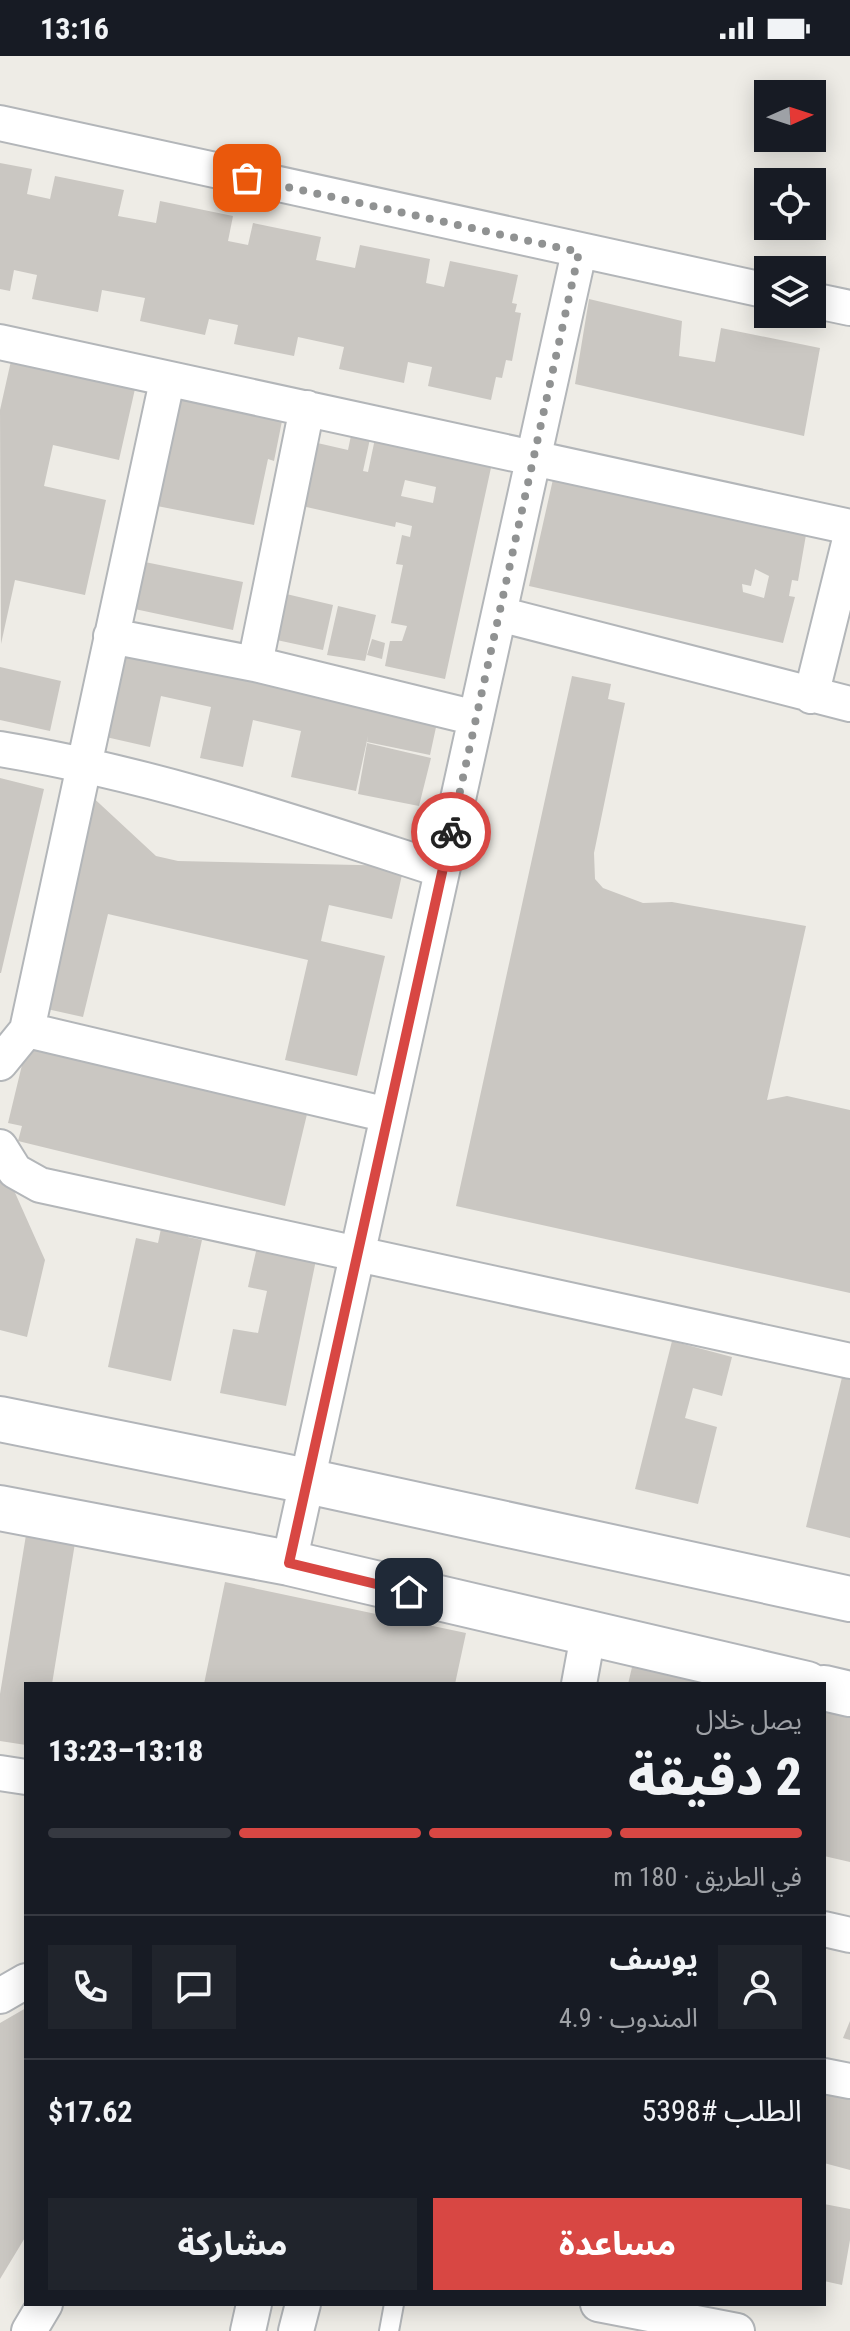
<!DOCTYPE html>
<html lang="ar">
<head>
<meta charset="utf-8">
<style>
  body { margin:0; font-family:"Roboto Condensed","Noto Sans Arabic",sans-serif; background:#20242c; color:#f1f3f6; direction:rtl; height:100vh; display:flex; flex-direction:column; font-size:30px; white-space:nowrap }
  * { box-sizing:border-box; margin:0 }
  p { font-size:26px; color:#9ea1a6 }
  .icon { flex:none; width:44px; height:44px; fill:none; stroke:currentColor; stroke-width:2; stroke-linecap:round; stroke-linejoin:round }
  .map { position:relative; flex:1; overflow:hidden; direction:ltr }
  .drawer { position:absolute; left:24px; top:1626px; width:802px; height:624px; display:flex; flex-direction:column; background:#171b24; border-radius:0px; box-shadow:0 4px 20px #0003; direction:rtl }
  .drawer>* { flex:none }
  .needle { width:52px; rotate:87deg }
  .fabs { position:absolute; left:754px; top:24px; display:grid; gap:16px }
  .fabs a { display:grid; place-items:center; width:72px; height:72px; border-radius:0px; background:#171b24; box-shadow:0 4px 20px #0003; font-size:40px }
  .pin { position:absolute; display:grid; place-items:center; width:68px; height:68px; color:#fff; margin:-34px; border-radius:16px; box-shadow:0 4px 12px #0006 }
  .courier { position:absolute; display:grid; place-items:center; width:80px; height:80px; margin:-40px; border:6px solid #d84743; border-radius:50%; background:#fff; color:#222; box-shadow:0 2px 10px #0007 }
  .headline em { font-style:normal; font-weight:800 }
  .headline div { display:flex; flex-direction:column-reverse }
  .headline { display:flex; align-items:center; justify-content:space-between; height:136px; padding:0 24px }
  h1 { font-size:52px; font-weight:800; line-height:60px }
  .bar { display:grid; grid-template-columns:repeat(4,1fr); gap:12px 8px; align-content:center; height:96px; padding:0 24px }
  .bar i { height:10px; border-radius:6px; background:#363941 }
  .bar .on { background:#d84743 }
  .bar p { grid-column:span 4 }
  .line { display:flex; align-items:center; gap:20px; padding:0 24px; border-top:2px solid #363941 }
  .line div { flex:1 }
  .round { display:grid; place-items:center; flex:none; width:84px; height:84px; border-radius:0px; background:#20242c }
  .action { display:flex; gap:16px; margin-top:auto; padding:16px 24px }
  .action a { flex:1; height:92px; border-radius:0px; background:#d84743; color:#fff; font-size:32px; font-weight:800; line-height:92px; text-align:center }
  .action a+a { background:#20242c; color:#f1f3f6 }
  .status { display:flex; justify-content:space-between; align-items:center; height:56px; padding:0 40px; background:#171b24; direction:ltr }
  .status svg { height:22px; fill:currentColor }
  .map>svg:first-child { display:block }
  .building { fill:#cac7c2; fill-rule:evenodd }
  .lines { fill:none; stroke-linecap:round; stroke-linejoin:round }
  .lane-casing { stroke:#b3b6b9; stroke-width:22 }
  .street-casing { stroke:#b3b6b9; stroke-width:38 }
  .secondary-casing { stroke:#b2b5b9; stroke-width:48 }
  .lane { stroke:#fff; stroke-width:18 }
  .street { stroke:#fff; stroke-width:34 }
  .secondary { stroke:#fff; stroke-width:44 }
  .done { stroke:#909292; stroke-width:8; stroke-dasharray:0 14.4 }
  .route { stroke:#d84743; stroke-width:10 }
</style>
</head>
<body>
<div class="status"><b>13:16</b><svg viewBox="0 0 49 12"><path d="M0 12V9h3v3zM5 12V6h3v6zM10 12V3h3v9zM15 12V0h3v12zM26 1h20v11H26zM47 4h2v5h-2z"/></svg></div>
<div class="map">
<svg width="850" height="2275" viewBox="0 0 850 2275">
  <rect width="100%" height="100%" fill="#eeece6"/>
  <path class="building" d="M 0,107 L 32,113 L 27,138 L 50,143 L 55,120 L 124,134 L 118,160 L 156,167 L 160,145 L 233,160 L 228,185 L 248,189 L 253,167 L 321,181 L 316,204 L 355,212 L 360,189 L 430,203 L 426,227 L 444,231 L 450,205 L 518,219 L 512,247 L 517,248 L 515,256 L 521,257 L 512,305 L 506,304 L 502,322 L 496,321 L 491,344 L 428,330 L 432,311 L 408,306 L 404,327 L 339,313 L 344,291 L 298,281 L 294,300 L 234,288 L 238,269 L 209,263 L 205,279 L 140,265 L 145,242 L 102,234 L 98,256 L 32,243 L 37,219 L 14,214 L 10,235 L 0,233 Z
    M 589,243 L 682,265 L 679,300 L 715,306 L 721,272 L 820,292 L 804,380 L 575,328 Z
    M 13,296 L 137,324 L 119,404 L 53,389 L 44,430 L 106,444 L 85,539 L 15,524 L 1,588 L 0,354 Z
    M 174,333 L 284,355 L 274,405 L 268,403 L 254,469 L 157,450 Z
    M 354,365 L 373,369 L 363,415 L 368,416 L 377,373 L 494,398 L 445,623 L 385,610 L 390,585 L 402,585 L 407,570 L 391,567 L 403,509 L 396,508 L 402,479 L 410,481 L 412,470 L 396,466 L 395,471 L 302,450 L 313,386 L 348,394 ZM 405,424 L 436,431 L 433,447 L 401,440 Z
    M 556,410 L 807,473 L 798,525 L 792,524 L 789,540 L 795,541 L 783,587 L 529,530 ZM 755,513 L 769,520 L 764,542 L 743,536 L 742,528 L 751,530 Z
    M 140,505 L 243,526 L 233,574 L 130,552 Z
    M 282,537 L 333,549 L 323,594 L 272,583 Z
    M 338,550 L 376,559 L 365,605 L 327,599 Z
    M 372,583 L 385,587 L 382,603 L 367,599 Z
    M 116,587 L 438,662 L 430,699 L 367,686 L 368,680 L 356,735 L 291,721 L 301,675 L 253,664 L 243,711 L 200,702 L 211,651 L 161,640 L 150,691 L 97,679 Z
    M 0,611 L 61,625 L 50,675 L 0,664 Z
    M 572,620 L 611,628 L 608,643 L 625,647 L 594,797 L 595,823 L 603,832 L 643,847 L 672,846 L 806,870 L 767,1044 L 787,1040 L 850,1054 L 850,1237 L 456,1150 Z
    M 367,687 L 431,702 L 419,750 L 358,738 Z
    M 0,722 L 44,733 L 1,917 L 0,917 Z
    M 87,736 L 156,800 L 178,805 L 404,810 L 392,863 L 329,849 L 321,885 L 385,900 L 357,1020 L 285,1004 L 308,904 L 108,858 L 83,961 L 38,951 Z
    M 28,984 L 308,1054 L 285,1150 L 18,1085 L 22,1070 L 8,1067 Z
    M 0,1103 L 45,1204 L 27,1281 L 0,1274 Z
    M 162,1168 L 189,1174 L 188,1181 L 202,1184 L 171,1325 L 108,1311 L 136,1182 L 158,1187 Z
    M 257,1191 L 316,1204 L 286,1350 L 220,1337 L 233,1273 L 258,1277 L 267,1235 L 248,1231 Z
    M 672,1285 L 732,1301 L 722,1340 L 693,1332 L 685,1362 L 717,1371 L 698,1448 L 635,1433 Z
    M 844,1313 L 850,1314 L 850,1482 L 806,1471 Z
    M 26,1479 L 75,1487 L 52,1628 L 26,1628 L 26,1689 L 0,1685 L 0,1638 Z
    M 225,1526 L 466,1577 L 455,1628 L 204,1628 Z
    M 633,1607 L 721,1628 L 628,1628 Z
    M 824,1650 L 850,1656 L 850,1806 L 824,1800 Z
    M 26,1952 L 26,2180 L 0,2223 L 0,1967 Z
    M 850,1965 L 850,1984 L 843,1982 Z
    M 824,2033 L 850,2039 L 850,2114 L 824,2107 Z
    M 824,2148 L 850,2153 L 850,2184 L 842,2229 L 824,2225 Z"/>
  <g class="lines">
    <defs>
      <path id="lane" d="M 389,2275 L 394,2248"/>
      <path id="street" d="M 0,67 L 768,235
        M 812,244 L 850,252
        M 0,286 L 850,471
        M 499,558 L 850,648
        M 111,580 L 255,608 L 476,662
        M 255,608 L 307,352
        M 811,640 L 850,483
        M 0,693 C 152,718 296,767 442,814
        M 27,974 L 388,1059
        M 0,1007 L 27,974 L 167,325
        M 0,1091 L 15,1115 L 40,1129 L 850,1305
        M 289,1507 L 579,196
        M 579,1628 L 588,1579
        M 0,1717 L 26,1721
        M 824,1873 L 850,1879
        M 0,1940 L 26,1925
        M 824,2020 L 850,2025
        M 598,2248 L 737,2275
        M 29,2275 L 45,2248
        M 248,2275 L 254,2248
        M 296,2275 L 303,2248"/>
      <path id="secondary" d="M 0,1363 L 307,1425 L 850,1543
        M 0,1452 L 289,1507 L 807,1628
        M 824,1632 L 850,1638"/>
    </defs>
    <use href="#lane" class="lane-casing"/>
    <use href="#street" class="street-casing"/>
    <use href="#secondary" class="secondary-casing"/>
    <use href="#lane" class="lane"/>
    <use href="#street" class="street"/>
    <use href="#secondary" class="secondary"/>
  </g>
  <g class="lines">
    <path class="done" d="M 247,122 L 579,196 L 451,776"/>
    <path class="route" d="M 409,1536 L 289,1507 L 451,776"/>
  </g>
</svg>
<div class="fabs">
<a><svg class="needle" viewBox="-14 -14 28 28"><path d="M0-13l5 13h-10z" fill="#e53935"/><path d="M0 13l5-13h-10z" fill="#9ea1a6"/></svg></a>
<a><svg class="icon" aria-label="locate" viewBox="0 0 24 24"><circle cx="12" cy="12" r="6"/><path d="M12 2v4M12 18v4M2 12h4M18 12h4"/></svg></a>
<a><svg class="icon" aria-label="layers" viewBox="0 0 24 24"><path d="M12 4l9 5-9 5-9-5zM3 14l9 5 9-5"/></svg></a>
</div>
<div class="pin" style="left:247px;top:122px;background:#ea580c"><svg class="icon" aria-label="bag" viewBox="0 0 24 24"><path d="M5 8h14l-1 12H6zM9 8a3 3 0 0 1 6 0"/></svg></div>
<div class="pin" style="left:409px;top:1536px;background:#1f2937"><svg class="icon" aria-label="home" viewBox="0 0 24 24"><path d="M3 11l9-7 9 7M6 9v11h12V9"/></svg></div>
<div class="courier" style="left:451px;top:776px"><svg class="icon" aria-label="bike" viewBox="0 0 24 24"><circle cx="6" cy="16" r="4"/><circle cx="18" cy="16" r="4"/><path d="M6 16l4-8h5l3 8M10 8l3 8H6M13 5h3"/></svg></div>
<section class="drawer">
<div class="headline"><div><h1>2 دقيقة</h1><p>يصل خلال</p></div><em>13:18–13:23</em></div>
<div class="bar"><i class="on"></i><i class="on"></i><i class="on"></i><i></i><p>في الطريق · 180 m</p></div>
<div class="line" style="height:144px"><a class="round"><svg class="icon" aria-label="person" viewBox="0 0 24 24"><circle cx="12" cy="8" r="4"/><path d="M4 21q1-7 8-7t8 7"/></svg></a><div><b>يوسف</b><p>المندوب · 4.9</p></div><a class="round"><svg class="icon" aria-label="chat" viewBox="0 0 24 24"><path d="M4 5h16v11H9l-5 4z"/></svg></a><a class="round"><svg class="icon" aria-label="phone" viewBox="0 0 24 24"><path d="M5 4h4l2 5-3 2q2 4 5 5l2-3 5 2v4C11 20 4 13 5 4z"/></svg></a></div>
<div class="line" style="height:104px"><div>الطلب #5398</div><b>$17.62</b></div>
<div class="action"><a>مساعدة</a><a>مشاركة</a></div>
</section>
</div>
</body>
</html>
